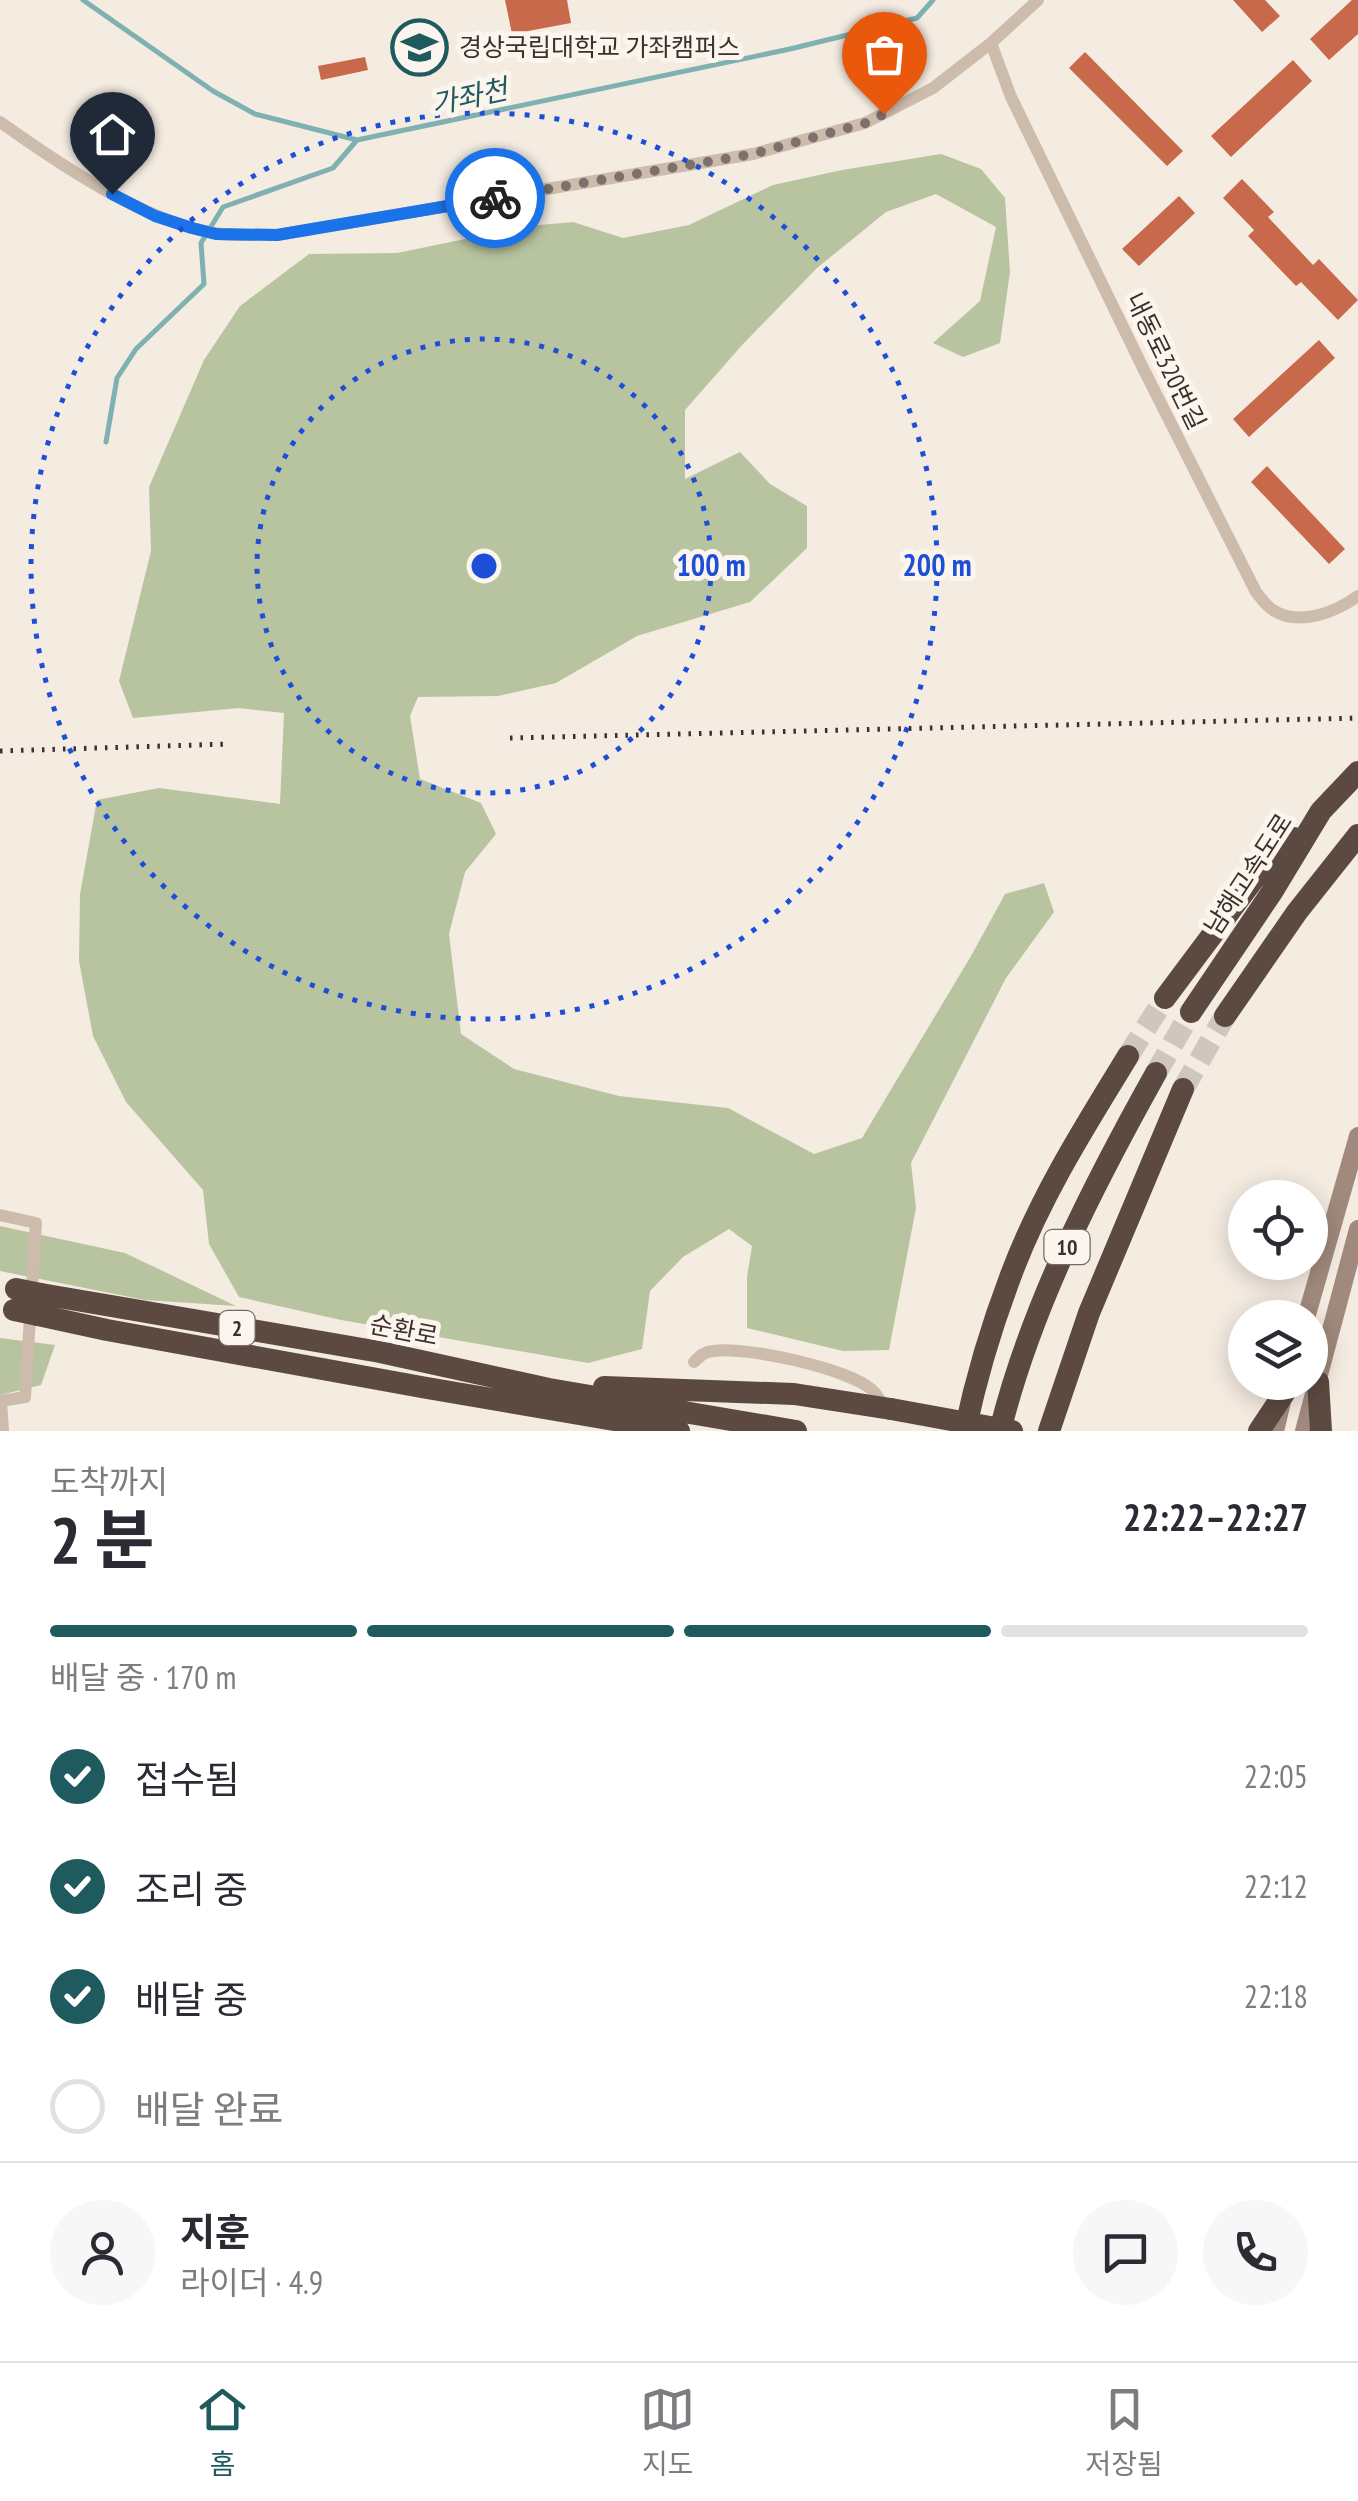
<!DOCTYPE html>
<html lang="ko">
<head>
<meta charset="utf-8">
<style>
  body { margin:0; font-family:"PT Sans Narrow","Noto Sans KR",sans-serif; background:#f7f7f7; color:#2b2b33; height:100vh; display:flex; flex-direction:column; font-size:38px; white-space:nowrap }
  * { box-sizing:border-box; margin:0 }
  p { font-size:32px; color:#7c7c81 }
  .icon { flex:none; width:55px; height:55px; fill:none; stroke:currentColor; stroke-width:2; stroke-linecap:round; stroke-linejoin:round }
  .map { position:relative; height:1431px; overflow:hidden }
  .details { display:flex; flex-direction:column; background:#fff; flex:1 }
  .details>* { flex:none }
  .controls { position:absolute; left:1228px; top:1180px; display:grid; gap:20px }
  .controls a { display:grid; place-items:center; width:100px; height:100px; border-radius:50%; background:#fff; box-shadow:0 5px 25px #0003; font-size:50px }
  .pin { position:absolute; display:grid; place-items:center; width:85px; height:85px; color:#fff; margin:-102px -42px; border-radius:50% 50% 50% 0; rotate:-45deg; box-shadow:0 0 10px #0007 }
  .pin .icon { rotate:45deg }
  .courier { position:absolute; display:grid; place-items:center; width:100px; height:100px; margin:-50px; border:8px solid #1a73e8; border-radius:50%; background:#fff; color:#222; box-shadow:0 2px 12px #0007 }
  .head em { font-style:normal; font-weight:700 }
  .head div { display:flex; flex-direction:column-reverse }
  .head { display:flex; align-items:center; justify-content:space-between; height:170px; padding:0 50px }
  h1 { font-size:65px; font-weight:700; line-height:75px }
  .bar { display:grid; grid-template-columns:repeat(4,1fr); gap:15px 10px; align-content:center; height:120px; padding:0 50px }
  .bar i { height:12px; border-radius:8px; background:#e1e1e2 }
  .bar .current { background:#1f5a5e }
  .bar p { grid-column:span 4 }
  .line { display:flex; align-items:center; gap:25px; padding:0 50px; border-top:2px solid #e1e1e2 }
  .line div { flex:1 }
  .round { display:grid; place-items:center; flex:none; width:105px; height:105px; border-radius:52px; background:#f7f7f7 }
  ol { padding:0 50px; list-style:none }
  li { display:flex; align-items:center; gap:30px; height:110px }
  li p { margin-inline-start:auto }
  li .icon { padding:10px; border-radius:50%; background:#1f5a5e; color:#fff; stroke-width:4 }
  li:last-child { color:#7c7c81 }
  li i { width:55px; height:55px; border:5px solid #e1e1e2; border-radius:50% }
  .menu { display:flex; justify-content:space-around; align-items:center; height:140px; border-top:2px solid #e1e1e2; background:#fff; font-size:28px; color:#7c7c81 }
  .menu a { display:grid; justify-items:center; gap:5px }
  .menu .current { color:#1f5a5e }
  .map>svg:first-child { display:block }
  .green { fill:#b8c4a0 }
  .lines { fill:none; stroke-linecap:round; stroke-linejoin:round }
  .stream { stroke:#7fb0b2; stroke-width:5 }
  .building { fill:#c8694b }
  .highway-tunnel { stroke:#cfc6bd; stroke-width:22; stroke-dasharray:22 11; stroke-linecap:butt }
  .street { stroke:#cdbbac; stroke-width:12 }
  .secondary { stroke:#a18a7d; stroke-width:18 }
  .highway { stroke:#5c4a42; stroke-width:22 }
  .rail { stroke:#3b302b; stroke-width:5; stroke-dasharray:2.5 8; stroke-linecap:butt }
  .highway-bridge { stroke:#5c4a42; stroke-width:22 }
  .done { stroke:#7c716b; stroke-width:10; stroke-dasharray:0 18 }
  .route { stroke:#1a73e8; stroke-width:12 }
  .ring { fill:none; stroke:#1d4ed8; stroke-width:5; stroke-dasharray:5 10 }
  .labels { text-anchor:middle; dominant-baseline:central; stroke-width:10; stroke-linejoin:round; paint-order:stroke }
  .shield { fill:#fbf5ee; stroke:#756b66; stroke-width:2.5 }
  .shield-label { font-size:22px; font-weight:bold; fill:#3b302b }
  .poi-label { font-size:25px; fill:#3b302b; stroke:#fbf5ee; text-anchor:start }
  .street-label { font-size:25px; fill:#3b302b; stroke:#fbf5ee }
  .water-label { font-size:28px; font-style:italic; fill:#1f5a5e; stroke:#fbf5ee }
  .centre { fill:#1d4ed8; stroke:#fbf5ee; stroke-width:5 }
  .ring-label { font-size:30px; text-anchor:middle; font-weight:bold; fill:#1d4ed8; stroke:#fbf5ee; stroke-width:10; stroke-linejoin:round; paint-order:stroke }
</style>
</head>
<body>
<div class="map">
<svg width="1358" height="1431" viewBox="0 0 1358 1431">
  <rect width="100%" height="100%" fill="#f4ebe1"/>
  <path class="green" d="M 941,154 L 981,169 L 1005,198 L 1010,272 L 1000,343 L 963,357 L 933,343 L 980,301 L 996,227 L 936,194 L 886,212 L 817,268 L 743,344 L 685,410 L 685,479 L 740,452 L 770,484 L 807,506 L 807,548 L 750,602 L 637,636 L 556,683 L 498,696 L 418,697 L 410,716 L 420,779 L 481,803 L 496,834 L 465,872 L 449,934 L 461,1034 L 514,1069 L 619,1096 L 728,1108 L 814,1154 L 862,1138 L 971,956 L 1005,894 L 1044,883 L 1054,912 L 1006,978 L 911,1163 L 916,1208 L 889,1350 L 843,1351 L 747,1328 L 747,1277 L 752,1246 L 729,1229 L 683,1257 L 650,1291 L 642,1349 L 588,1363 L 341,1320 L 239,1297 L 209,1244 L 203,1190 L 126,1102 L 93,1036 L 79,961 L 80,894 L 97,800 L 159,788 L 280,804 L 284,713 L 239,708 L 133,718 L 119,681 L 151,551 L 149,487 L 204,360 L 240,306 L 309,254 L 397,253 L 528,226 L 573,222 L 623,238 L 689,225 L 773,185 L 842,170 Z
    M 0,1226 L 125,1253 L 236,1306 L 145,1300 L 0,1271 Z
    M 0,1338 L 55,1345 L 41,1385 L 0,1395 Z"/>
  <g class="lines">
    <path class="stream" d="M 83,0 L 213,91 L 255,114 L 357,140 L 790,49 L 917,18 L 933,0
      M 106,442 L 117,378 L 136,349 L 204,284 L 201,243 L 223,207 L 333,168 L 357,140"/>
  </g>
  <path class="building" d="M 505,0 L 567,0 L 571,23 L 512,34 Z
    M 1233,0 L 1265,0 L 1280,16 L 1262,32 Z
    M 1352,0 L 1358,0 L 1358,34 L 1329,60 L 1310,39 Z
    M 1085,52 L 1183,151 L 1167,166 L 1069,68 Z
    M 365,57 L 368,70 L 321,80 L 318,66 Z
    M 1293,60 L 1312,81 L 1231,157 L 1211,136 Z
    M 1242,179 L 1274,212 L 1268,217 L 1313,265 L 1319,259 L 1358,300 L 1338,320 L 1301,282 L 1296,286 L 1248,236 L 1254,230 L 1223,198 Z
    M 1179,196 L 1195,213 L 1139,266 L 1122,249 Z
    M 1319,340 L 1335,358 L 1249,437 L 1233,419 Z
    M 1267,466 L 1345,549 L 1329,564 L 1251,482 Z"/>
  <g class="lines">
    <path class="highway-tunnel" d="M 1128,1056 L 1165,998
      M 1156,1073 L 1191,1012
      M 1183,1089 L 1225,1016"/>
    <path class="street" d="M 991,43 L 1011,97 L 1143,368 L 1256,592 C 1261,598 1267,607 1273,610 C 1299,627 1336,612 1358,596
      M 0,122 C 59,164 143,221 214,233 C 234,237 257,234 277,235 L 753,154 L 865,123 L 933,88 L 991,43 L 1038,0
      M 0,1215 L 36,1223 L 25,1397 L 1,1401 L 3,1431
      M 694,1362 C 700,1356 704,1352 713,1351 C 745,1346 846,1368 871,1389 C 877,1394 881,1401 884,1408"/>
    <path class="secondary" d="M 1306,1318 L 1358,1136
      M 1275,1431 L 1282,1402
      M 1304,1431 L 1358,1229"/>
    <path class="highway" d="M 1165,998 L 1254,879 L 1294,838
      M 1191,1012 L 1272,892 L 1321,811 L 1358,772
      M 1225,1016 L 1297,912 L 1358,835
      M 41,1294 L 380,1352 L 549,1389 L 796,1431
      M 38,1315 L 107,1330 L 427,1388 L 679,1431
      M 1318,1382 L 1321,1431
      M 604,1387 L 794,1394 L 891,1409
      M 965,1431 C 976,1378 992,1325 1011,1275 C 1040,1197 1085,1126 1128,1056
      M 1000,1431 C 1031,1306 1094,1184 1156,1073
      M 1049,1431 L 1089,1313 L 1183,1089
      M 1259,1431 L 1285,1392"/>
    <path class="rail" d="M 510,738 L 1358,718
      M 0,751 L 229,744"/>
    <path class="highway-bridge" d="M 16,1289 L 41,1294
      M 14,1310 L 38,1315
      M 891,1409 L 1012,1431"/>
  </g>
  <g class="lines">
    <path class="done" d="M 495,198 L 753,154 L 866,123 L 884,114"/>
    <path class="route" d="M 112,194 L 155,216 L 192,228 L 216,234 L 277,235 L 495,198"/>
  </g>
  <g class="ring">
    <circle cx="484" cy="566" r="227"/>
    <circle cx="484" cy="566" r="453"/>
  </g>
  <defs>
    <symbol id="university-ring" viewBox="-11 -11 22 22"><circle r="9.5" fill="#fbf5ee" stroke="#1f5a5e" stroke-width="1.5"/><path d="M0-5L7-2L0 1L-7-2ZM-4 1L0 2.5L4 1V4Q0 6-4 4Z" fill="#1f5a5e"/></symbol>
  </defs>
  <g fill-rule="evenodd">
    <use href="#university-ring" x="388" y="16" width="63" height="63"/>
  </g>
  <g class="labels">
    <g class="shield">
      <rect x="1044.5" y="1230" width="45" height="34" rx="8"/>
      <rect x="219.5" y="1311" width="35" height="34" rx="8"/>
    </g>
    <g class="shield-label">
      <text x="1067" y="1247">10</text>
      <text x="237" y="1328">2</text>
    </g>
    <g class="poi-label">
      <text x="459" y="47">경상국립대학교 가좌캠퍼스</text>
    </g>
    <g class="street-label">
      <text transform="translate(1166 361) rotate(64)">내동로320번길</text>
      <text transform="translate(1248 874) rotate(-57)">남해고속도로</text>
      <text transform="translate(404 1330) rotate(11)">순환로</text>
    </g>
    <g class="water-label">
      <text transform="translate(469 96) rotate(-12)">가좌천</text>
    </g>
  </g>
  <circle cx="484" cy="566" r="15" class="centre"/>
  <g class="ring-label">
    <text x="711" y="576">100 m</text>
    <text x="937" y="576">200 m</text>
  </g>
</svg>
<div class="controls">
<a><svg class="icon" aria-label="locate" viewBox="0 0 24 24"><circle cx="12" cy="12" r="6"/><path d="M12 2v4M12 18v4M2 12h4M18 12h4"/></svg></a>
<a><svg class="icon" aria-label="layers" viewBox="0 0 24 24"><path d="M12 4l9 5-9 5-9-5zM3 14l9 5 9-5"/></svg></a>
</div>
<div class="pin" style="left:884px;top:114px;background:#ea580c"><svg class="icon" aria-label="bag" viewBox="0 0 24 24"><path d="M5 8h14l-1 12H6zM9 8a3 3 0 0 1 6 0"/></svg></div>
<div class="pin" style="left:112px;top:194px;background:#1f2937"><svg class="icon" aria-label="home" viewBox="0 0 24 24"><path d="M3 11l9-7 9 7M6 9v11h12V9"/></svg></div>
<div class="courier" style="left:495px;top:198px"><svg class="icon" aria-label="bike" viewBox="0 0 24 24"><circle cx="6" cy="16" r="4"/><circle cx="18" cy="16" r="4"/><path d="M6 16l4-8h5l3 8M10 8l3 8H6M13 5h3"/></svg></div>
</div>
<section class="details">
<div class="head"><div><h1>2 분</h1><p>도착까지</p></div><em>22:22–22:27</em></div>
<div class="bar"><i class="current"></i><i class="current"></i><i class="current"></i><i></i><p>배달 중 · 170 m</p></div>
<ol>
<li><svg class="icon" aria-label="check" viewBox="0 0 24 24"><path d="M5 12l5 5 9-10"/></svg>접수됨<p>22:05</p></li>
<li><svg class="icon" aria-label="check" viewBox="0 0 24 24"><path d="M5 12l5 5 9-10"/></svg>조리 중<p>22:12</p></li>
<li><svg class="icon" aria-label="check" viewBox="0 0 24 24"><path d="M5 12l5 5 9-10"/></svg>배달 중<p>22:18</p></li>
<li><i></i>배달 완료</li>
</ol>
<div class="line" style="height:180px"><a class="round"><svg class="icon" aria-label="person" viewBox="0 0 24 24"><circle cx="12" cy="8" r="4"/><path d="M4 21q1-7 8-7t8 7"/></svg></a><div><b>지훈</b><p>라이더 · 4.9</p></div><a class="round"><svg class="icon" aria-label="chat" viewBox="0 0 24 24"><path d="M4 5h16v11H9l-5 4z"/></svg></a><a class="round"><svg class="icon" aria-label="phone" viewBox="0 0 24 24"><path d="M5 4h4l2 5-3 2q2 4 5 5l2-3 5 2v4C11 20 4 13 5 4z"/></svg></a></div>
</section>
<nav class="menu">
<a class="current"><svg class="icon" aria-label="home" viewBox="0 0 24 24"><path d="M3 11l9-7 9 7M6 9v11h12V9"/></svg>홈</a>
<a><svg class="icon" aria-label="map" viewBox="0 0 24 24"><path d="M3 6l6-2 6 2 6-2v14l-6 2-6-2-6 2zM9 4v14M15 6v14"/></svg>지도</a>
<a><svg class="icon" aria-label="saved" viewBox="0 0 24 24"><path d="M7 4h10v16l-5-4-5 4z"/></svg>저장됨</a>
</nav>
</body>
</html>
